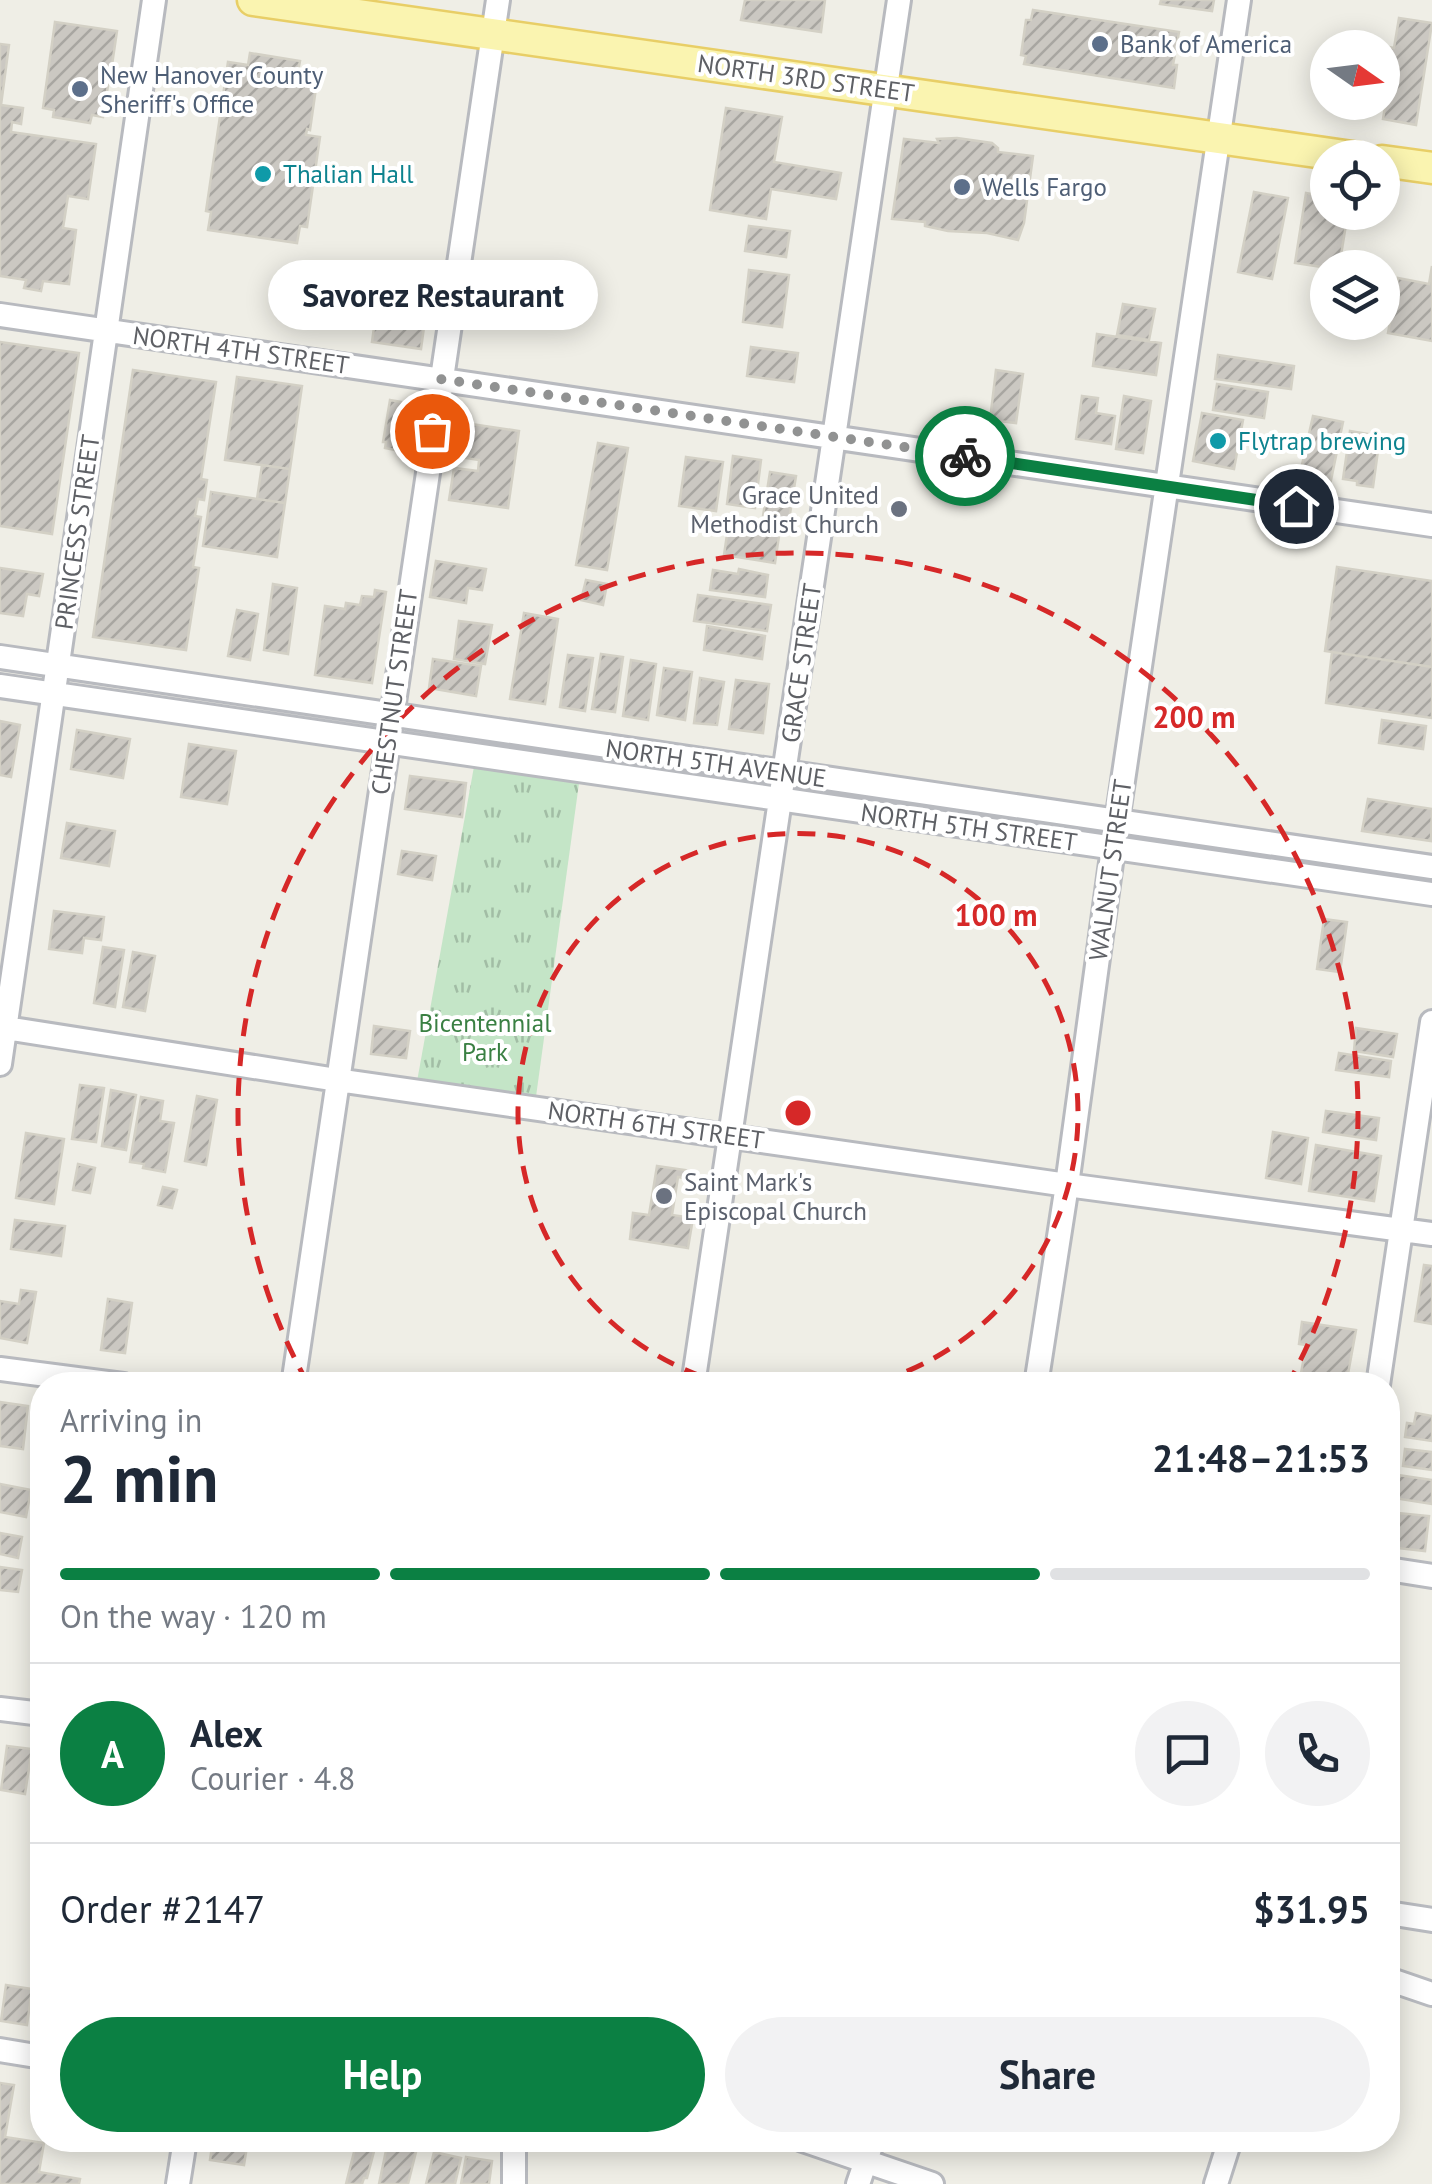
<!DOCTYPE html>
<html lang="en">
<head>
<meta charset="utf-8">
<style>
  body { margin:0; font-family:"PT Sans",sans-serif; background:#f2f2f3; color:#1f2937; height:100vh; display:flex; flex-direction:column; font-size:38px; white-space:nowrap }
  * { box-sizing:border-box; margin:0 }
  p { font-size:32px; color:#747a83 }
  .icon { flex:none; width:55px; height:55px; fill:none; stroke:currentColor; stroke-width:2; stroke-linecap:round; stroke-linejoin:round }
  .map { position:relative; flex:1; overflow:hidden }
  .sheet { position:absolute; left:30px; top:1372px; width:1370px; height:780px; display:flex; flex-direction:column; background:#fff; border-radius:40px; box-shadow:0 5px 25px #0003 }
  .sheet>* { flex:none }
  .needle { width:65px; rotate:104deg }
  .buttons { position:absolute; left:1310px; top:30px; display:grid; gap:20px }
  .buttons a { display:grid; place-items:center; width:90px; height:90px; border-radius:50%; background:#fff; box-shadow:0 5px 25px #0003; font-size:50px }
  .pin { position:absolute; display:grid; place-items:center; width:85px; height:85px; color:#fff; margin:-42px; border:5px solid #fff; border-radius:50%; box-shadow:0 2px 10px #0007 }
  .courier { position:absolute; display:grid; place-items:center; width:100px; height:100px; margin:-50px; border:8px solid #0b8043; border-radius:50%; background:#fff; color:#222; box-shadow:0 2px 12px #0007 }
  .bubble { position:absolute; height:70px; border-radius:35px; background:#fff; box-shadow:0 5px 25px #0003; font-size:32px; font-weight:800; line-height:70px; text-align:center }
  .summary em { font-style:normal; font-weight:800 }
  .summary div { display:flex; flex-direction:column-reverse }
  .summary { display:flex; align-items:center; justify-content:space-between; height:170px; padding:0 30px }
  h1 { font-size:65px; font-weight:800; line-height:75px }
  .bar { display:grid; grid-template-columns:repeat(4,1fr); gap:15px 10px; align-content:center; height:120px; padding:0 30px }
  .bar i { height:12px; border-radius:8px; background:#e0e1e3 }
  .bar .selected { background:#0b8043 }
  .bar p { grid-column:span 4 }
  .line { display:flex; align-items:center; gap:25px; padding:0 30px; border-top:2px solid #e0e1e3 }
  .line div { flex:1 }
  .round { display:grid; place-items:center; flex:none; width:105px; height:105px; border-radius:52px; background:#f2f2f3 }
  .cta { display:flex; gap:20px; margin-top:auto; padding:20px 30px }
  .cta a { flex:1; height:115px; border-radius:60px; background:#0b8043; color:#fff; font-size:40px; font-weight:800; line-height:115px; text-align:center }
  .cta a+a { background:#f2f2f3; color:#1f2937 }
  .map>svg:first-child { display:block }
  .park { fill:url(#park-tufts) }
  .building { fill:url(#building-hatch); stroke:#d3d0c5; stroke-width:2.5 }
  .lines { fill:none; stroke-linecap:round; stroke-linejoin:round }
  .minor-casing { stroke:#b8babf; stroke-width:28 }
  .major-casing { stroke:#e8ce66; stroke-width:35 }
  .minor { stroke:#fff; stroke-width:22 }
  .major { stroke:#faf4b0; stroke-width:30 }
  .done { stroke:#919292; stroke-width:10; stroke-dasharray:0 18 }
  .route { stroke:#0b8043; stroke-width:12 }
  .ring { fill:none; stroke:#d62828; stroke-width:5; stroke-dasharray:18 12 }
  .service-dot { fill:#5c6f8a; stroke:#fff; stroke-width:4 }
  .culture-dot { fill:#0f9aa8; stroke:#fff; stroke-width:4 }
  .worship-dot { fill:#6b7280; stroke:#fff; stroke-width:4 }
  .labels { text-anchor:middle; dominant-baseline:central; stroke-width:8; stroke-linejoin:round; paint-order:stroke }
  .service-label { font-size:25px; fill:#4e5e75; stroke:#fff; text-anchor:start }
  .street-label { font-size:25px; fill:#5e6065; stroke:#fff }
  .culture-label { font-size:25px; fill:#0d838f; stroke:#fff; text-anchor:start }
  .worship-label { font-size:25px; fill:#5b616d; stroke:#fff; text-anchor:end }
  .park-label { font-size:25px; fill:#3a8043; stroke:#fff }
  .centre { fill:#d62828; stroke:#fff; stroke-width:5 }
  .ring-label { font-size:30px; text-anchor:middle; font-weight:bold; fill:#d62828; stroke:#fff; stroke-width:8; stroke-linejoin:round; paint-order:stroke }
</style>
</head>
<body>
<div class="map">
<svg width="1432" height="2184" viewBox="0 0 1432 2184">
  <defs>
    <pattern id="park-tufts" width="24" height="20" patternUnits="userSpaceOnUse" patternTransform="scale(2.5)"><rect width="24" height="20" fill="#c4e5c7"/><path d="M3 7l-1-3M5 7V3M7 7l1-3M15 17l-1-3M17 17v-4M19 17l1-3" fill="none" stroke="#a2bda5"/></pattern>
    <pattern id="building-hatch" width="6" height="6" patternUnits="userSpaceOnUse" patternTransform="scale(2.5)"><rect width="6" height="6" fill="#cbc8c2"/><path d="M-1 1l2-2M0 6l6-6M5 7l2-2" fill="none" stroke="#a8a6a1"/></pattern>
  </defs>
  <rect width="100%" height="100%" fill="#efeee6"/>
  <path class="park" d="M 475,761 L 580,776 L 535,1104 L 416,1087 Z"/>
  <path class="building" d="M 745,0 L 825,0 L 821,32 L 741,20 Z
    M 1161,0 L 1214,0 L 1212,11 L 1160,4 Z
    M 1033,10 L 1179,32 L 1173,65 L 1177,65 L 1174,88 L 1024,64 L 1026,56 L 1021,55 L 1026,20 L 1031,20 Z
    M 1399,18 L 1432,23 L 1416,125 L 1383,119 L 1387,94 L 1382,93 L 1382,48 L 1344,48 L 1345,39 L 1394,48 Z
    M 55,22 L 117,31 L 112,65 L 116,69 L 116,75 L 109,79 L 103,117 L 92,115 L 90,123 L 53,117 L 54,110 L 43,108 Z
    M 0,44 L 9,45 L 1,105 L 23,108 L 21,124 L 12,122 L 11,132 L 96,144 L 88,199 L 68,196 L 63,228 L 76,230 L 69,284 L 43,281 L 41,291 L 24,288 L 26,280 L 0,276 Z
    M 250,53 L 300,61 L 298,72 L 318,74 L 310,130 L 307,129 L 306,135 L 320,137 L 307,227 L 300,226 L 297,243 L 208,230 L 211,212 L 206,211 L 228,62 L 248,65 Z
    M 726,108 L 782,117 L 774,162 L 841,173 L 836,199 L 771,189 L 766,219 L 710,210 Z
    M 957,138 L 992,143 L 998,148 L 998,152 L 1033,156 L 1024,223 L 1018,240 L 987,233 L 948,231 L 925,226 L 925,222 L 892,219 L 904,139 L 939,143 L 937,139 Z
    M 1254,192 L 1288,198 L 1272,279 L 1238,272 Z
    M 1306,193 L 1328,197 L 1328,212 L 1348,212 L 1339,268 L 1328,268 L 1295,263 Z
    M 749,226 L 790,231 L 786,257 L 745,251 Z
    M 1432,266 L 1432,341 L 1388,333 L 1398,278 L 1429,284 Z
    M 749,270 L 789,275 L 782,327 L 743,322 Z
    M 379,290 L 428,298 L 421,349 L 372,342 Z
    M 1123,304 L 1155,309 L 1149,340 L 1117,335 Z
    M 1097,334 L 1161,343 L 1156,375 L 1093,366 Z
    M 0,342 L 79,353 L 52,534 L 0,526 Z
    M 751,347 L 798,353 L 794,382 L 747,376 Z
    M 1218,355 L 1294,366 L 1291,389 L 1215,379 Z
    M 133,370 L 216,382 L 201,479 L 207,480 L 204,500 L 198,499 L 195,516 L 201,517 L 193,567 L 199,568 L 186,650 L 93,637 Z
    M 996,370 L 1023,374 L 1016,423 L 990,420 Z
    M 237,377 L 302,386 L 290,469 L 225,460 Z
    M 1217,384 L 1268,392 L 1264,418 L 1213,410 Z
    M 1082,396 L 1098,398 L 1096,413 L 1115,416 L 1111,444 L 1076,439 Z
    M 1124,396 L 1151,401 L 1143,453 L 1116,449 Z
    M 390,400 L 407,403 L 411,406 L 407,445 L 401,444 L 400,451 L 385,448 L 386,442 L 383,442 Z
    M 1202,413 L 1243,420 L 1234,469 L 1193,461 Z
    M 1313,416 L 1343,422 L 1330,485 L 1299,478 Z
    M 458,422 L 519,431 L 508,508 L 449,500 L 454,468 L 478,471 L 479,460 L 453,456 Z
    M 1350,431 L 1380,436 L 1373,487 L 1357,485 L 1357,481 L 1343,479 Z
    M 598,443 L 628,448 L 607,570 L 576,565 Z
    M 733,456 L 761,460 L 755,508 L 727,504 Z
    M 686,457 L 723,462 L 716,511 L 679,506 Z
    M 262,465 L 290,469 L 285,503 L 257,499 Z
    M 770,472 L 796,476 L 789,520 L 763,516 Z
    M 211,492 L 285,503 L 277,557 L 203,546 Z
    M 728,528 L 779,536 L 775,563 L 724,555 Z
    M 436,561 L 486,569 L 482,590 L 468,588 L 466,603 L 430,597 Z
    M 1337,567 L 1432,581 L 1432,667 L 1325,651 Z
    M 0,568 L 43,574 L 39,596 L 27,594 L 23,616 L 0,613 Z
    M 739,569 L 768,575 L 765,597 L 710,590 L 713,570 L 738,574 Z
    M 586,580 L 607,584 L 603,605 L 581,600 Z
    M 273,584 L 297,588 L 288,654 L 264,650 Z
    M 375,590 L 386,592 L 372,683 L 315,675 L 325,606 L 345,609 L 346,603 L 360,605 L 362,596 L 374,597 Z
    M 698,595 L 771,605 L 767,631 L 694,621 Z
    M 237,610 L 258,614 L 250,660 L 228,656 Z
    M 524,613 L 558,619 L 545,704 L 510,699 Z
    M 459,621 L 492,625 L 485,664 L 454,659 Z
    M 707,626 L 765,636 L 762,659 L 704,650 Z
    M 1332,652 L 1432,667 L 1432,718 L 1326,703 Z
    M 601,654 L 623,657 L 615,712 L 592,709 Z
    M 568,655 L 593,658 L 585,711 L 560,707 Z
    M 433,659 L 481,666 L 476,696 L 429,688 Z
    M 631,660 L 656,664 L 648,720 L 623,716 Z
    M 664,668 L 692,672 L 685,720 L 657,715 Z
    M 700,678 L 724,682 L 717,725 L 694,723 Z
    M 736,680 L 769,684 L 763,733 L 729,729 Z
    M 1382,720 L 1426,726 L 1423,749 L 1379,743 Z
    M 0,721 L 20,725 L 11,777 L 0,775 Z
    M 77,730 L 130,739 L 123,778 L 71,769 Z
    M 189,744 L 236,751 L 227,804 L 181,797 Z
    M 410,776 L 466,783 L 462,817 L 405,809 Z
    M 1368,799 L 1432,809 L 1431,841 L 1362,831 Z
    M 67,823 L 115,831 L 109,866 L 61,858 Z
    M 402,851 L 436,856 L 432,880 L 398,874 Z
    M 54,911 L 104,917 L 101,940 L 84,938 L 82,953 L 49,949 Z
    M 1324,919 L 1347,922 L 1340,972 L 1317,969 Z
    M 103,947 L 124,950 L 115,1007 L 94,1003 Z
    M 133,952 L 155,956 L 145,1011 L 123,1007 Z
    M 374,1026 L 410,1031 L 406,1058 L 371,1054 Z
    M 1356,1028 L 1397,1034 L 1393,1057 L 1354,1051 Z
    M 1339,1053 L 1391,1061 L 1389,1077 L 1336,1070 Z
    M 80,1085 L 104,1088 L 96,1142 L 72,1139 Z
    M 111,1090 L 136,1095 L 126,1150 L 102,1146 Z
    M 197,1096 L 217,1100 L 206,1165 L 185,1161 Z
    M 141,1097 L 163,1101 L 160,1121 L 174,1123 L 165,1172 L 143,1168 L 144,1164 L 130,1162 Z
    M 1326,1111 L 1379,1118 L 1376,1140 L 1323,1132 Z
    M 1273,1132 L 1308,1138 L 1301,1184 L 1266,1178 Z
    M 26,1133 L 64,1139 L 54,1204 L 16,1198 Z
    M 1316,1145 L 1381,1156 L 1374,1201 L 1309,1191 Z
    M 78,1164 L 95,1168 L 90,1193 L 73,1190 Z
    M 657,1166 L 692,1171 L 691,1179 L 678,1177 L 672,1215 L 693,1218 L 688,1248 L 630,1239 L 633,1213 L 649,1215 Z
    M 163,1187 L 177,1190 L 172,1208 L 158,1205 Z
    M 15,1220 L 65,1226 L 61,1256 L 11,1249 Z
    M 1424,1265 L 1432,1266 L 1432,1324 L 1415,1321 Z
    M 21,1290 L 36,1292 L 27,1343 L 0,1338 L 0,1301 L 19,1304 Z
    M 108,1299 L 132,1303 L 125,1353 L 101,1350 Z
    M 1302,1322 L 1356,1330 L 1346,1385 L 1299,1385 L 1306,1345 L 1299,1344 Z
    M 0,1402 L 28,1406 L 23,1449 L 0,1446 Z
    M 1416,1413 L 1432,1416 L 1432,1441 L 1405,1437 L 1407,1423 L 1414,1424 Z
    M 1405,1449 L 1432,1452 L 1432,1470 L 1403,1466 Z
    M 1398,1475 L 1432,1480 L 1432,1504 L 1394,1498 Z
    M 0,1484 L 31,1490 L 26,1517 L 0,1512 Z
    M 1388,1512 L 1429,1516 L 1425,1551 L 1388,1547 Z
    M 0,1533 L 22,1537 L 18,1558 L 0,1554 Z
    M 0,1567 L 22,1570 L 18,1592 L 0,1590 Z
    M 7,1746 L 32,1749 L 25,1794 L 1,1790 Z
    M 37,1747 L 42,1747 L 42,1798 L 40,1798 L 42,1787 L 32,1785 Z
    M 6,1985 L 32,1989 L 27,2025 L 1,2021 Z
    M 0,2083 L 14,2085 L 5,2137 L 44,2143 L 39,2172 L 80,2179 L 79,2184 L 0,2184 Z
    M 213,2140 L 248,2140 L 244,2165 L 210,2160 Z
    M 357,2140 L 377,2140 L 367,2178 L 364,2178 L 362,2184 L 346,2184 Z
    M 388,2141 L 417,2148 L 408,2184 L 379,2184 Z
    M 434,2152 L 461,2158 L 455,2184 L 426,2184 Z
    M 466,2157 L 492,2161 L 489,2184 L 461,2184 Z"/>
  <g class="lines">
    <defs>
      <path id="minor" d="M 0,315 L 1432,525
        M 0,657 L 1432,867
        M 0,686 L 1432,894
        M 0,1027 L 337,1080 L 1067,1185 L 1432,1234
        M 0,1064 L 154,0
        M 0,1369 L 123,1385
        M 293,1385 L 498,0
        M 693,1385 L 899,0
        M 1036,1385 L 1067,1185 L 1113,848 L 1239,0
        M 1378,1385 L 1432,1022
        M 1388,1569 L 1432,1576
        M 0,1709 L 42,1714
        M 1388,1913 L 1432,1920
        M 1388,1979 L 1432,1994
        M 0,2050 L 42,2057
        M 803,2140 L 932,2184
        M 178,2184 L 185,2140
        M 514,2184 L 514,2140
        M 858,2184 L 873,2140
        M 1216,2184 L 1230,2140"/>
      <path id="major" d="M 253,0 L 1359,158
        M 1382,161 L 1432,168"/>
    </defs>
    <use href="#minor" class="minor-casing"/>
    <use href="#major" class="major-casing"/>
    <use href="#minor" class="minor"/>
    <use href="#major" class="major"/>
  </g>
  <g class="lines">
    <path class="done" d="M 432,431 L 440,379 L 965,456"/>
    <path class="route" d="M 965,456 L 1296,506"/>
  </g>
  <g class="ring">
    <path d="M730 1385A280 280 0 1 1 866 1385"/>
    <path d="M308 1384A560 560 0 1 1 1288 1384"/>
  </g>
  <g class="service-dot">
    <circle cx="1100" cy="44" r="10"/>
    <circle cx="80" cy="89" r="10"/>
    <circle cx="962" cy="187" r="10"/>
  </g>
  <g class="culture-dot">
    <circle cx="263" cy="174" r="10"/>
    <circle cx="1218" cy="441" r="10"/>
  </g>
  <g class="worship-dot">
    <circle cx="899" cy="509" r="10"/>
    <circle cx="664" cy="1196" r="10"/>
  </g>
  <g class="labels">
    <g class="service-label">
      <text x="1120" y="44">Bank of America</text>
      <text x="100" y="75">New Hanover County<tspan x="100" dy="29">Sheriff's Office</tspan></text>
      <text x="982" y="187">Wells Fargo</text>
    </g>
    <g class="street-label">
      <text transform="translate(806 78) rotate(8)">NORTH 3RD STREET</text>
      <text transform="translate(241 350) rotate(8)">NORTH 4TH STREET</text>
      <text transform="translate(77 532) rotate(-82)">PRINCESS STREET</text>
      <text transform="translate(801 663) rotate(-82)">GRACE STREET</text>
      <text transform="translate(394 692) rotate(-82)">CHESTNUT STREET</text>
      <text transform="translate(716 763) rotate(8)">NORTH 5TH AVENUE</text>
      <text transform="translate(969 827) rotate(8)">NORTH 5TH STREET</text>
      <text transform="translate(1110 870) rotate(-82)">WALNUT STREET</text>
      <text transform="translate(656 1125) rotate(8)">NORTH 6TH STREET</text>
    </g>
    <g class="culture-label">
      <text x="283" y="174">Thalian Hall</text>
      <text x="1238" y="441">Flytrap brewing</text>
    </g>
    <g class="worship-label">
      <text x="879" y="495">Grace United<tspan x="879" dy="29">Methodist Church</tspan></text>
      <text x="684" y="1182" text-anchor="start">Saint Mark's<tspan x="684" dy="29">Episcopal Church</tspan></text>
    </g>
    <g class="park-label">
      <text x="485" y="1023">Bicentennial<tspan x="485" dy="29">Park</tspan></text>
    </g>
  </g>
  <circle cx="798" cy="1113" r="15" class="centre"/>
  <g class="ring-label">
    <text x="1194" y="728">200 m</text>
    <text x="996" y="926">100 m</text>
  </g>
</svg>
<div class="buttons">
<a><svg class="needle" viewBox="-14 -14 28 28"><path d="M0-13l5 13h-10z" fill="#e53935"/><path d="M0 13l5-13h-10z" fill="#747a83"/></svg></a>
<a><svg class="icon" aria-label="locate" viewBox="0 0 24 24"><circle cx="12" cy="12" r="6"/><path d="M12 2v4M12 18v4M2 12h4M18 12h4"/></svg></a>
<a><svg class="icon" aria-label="layers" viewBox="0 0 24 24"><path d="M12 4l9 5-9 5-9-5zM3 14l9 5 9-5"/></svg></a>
</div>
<div class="pin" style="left:432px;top:431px;background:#ea580c"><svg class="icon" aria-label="bag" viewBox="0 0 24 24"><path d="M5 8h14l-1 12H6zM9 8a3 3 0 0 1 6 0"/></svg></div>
<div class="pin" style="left:1296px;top:506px;background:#1f2937"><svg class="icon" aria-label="home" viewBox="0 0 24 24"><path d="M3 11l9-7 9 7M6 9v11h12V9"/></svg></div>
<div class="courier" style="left:965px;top:456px"><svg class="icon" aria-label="bike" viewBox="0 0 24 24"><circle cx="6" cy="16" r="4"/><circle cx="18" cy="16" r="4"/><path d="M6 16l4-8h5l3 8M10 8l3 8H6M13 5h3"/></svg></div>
<div class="bubble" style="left:268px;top:260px;width:330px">Savorez Restaurant</div>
<section class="sheet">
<div class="summary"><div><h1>2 min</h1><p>Arriving in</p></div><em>21:48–21:53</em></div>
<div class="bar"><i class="selected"></i><i class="selected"></i><i class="selected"></i><i></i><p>On the way · 120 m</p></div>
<div class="line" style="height:180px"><b class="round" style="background:#0b8043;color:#fff">A</b><div><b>Alex</b><p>Courier · 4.8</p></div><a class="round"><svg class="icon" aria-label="chat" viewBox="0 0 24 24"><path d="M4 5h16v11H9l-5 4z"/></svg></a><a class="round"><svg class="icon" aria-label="phone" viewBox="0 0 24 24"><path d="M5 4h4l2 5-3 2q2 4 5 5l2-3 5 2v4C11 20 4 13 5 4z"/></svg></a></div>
<div class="line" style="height:130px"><div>Order #2147</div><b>$31.95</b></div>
<div class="cta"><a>Help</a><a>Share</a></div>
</section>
</div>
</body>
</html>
